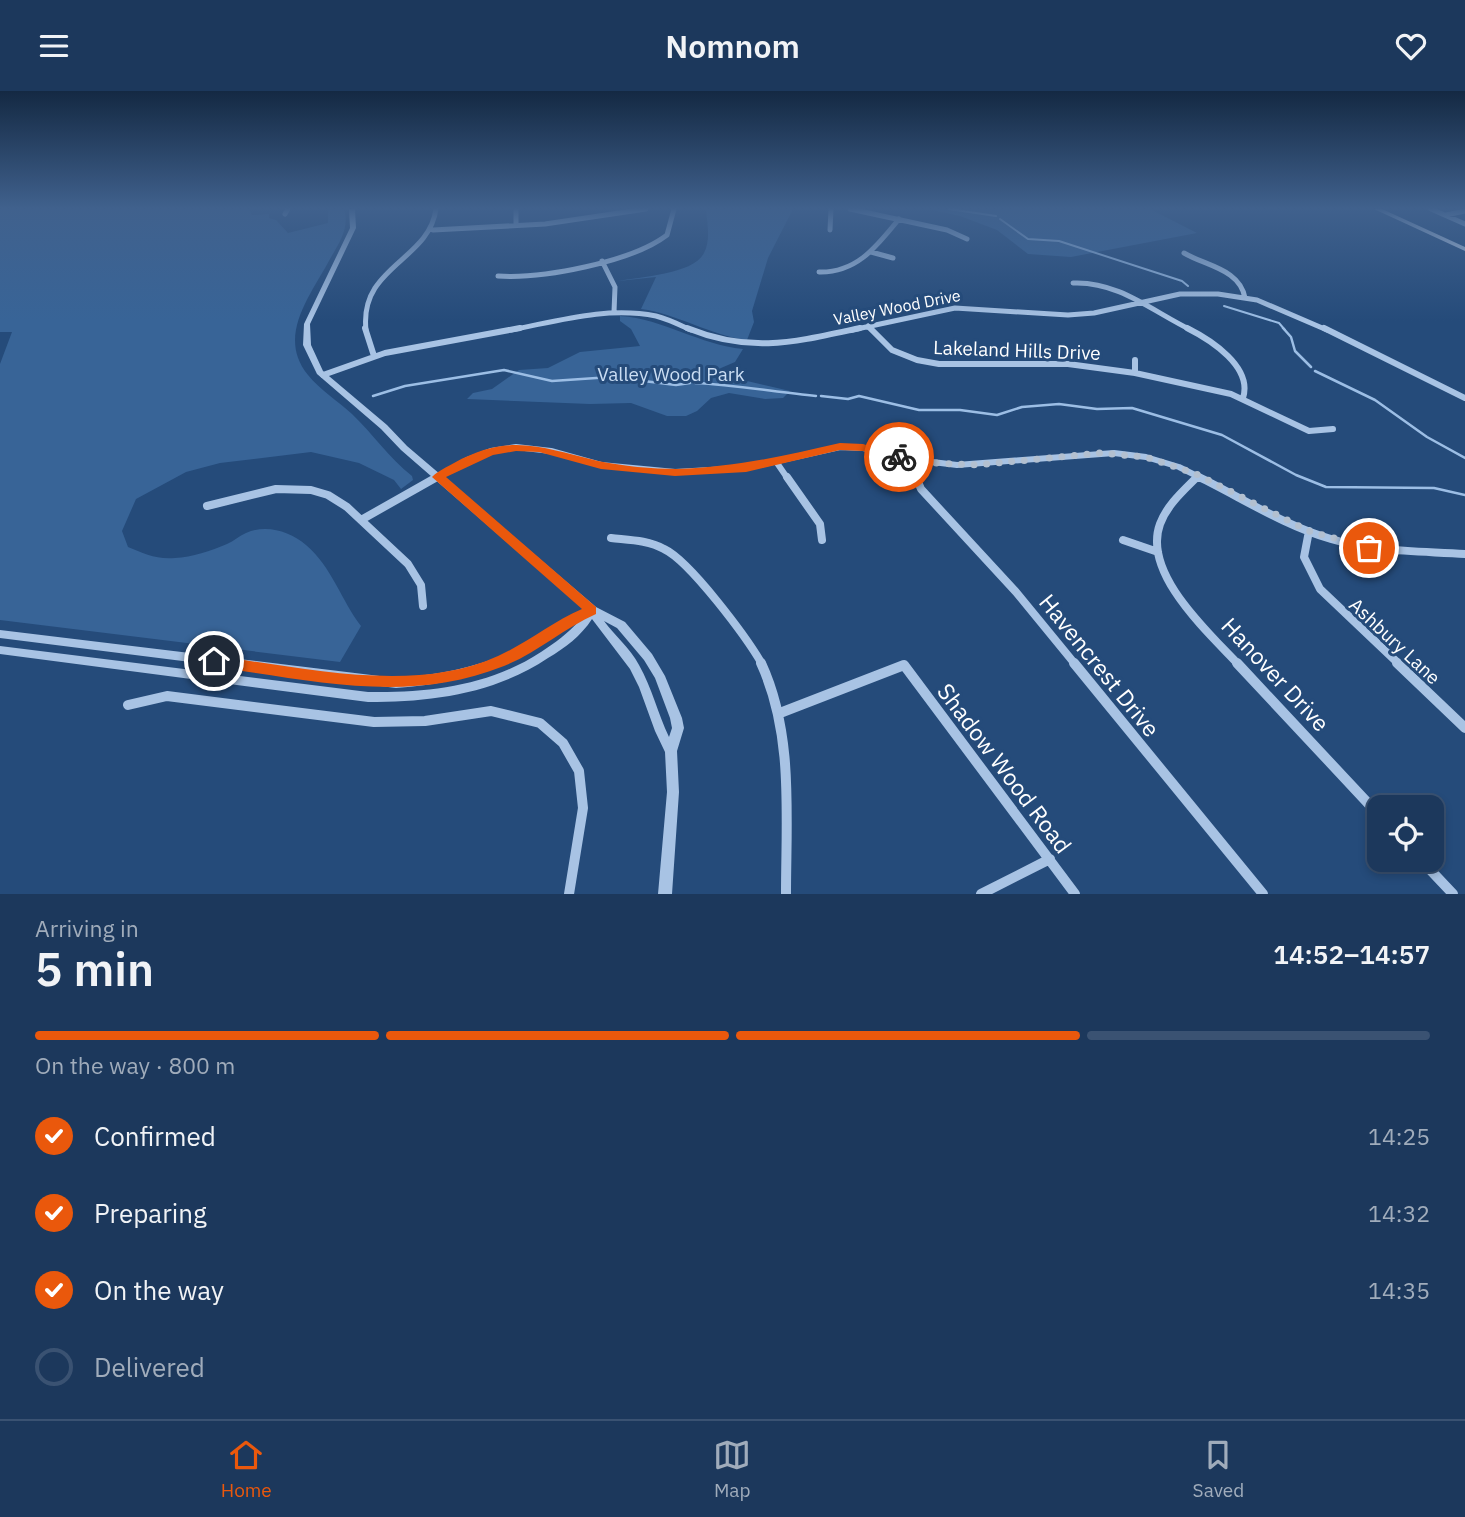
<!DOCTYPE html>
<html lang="en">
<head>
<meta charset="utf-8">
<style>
  body { margin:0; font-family:"IBM Plex Sans",sans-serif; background:#294365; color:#f1f3f6; height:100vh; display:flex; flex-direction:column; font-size:26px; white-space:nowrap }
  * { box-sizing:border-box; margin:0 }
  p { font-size:23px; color:#a0acbb }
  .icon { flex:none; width:38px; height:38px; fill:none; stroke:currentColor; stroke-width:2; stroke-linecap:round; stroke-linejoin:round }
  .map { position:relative; height:803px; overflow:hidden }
  .drawer { display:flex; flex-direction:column; background:#1c385c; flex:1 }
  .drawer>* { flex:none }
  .fabs { position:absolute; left:1367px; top:704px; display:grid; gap:14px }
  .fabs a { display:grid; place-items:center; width:77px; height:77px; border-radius:14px; background:#1c385c; box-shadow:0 4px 10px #0003,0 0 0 2px #3a5272; font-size:35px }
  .pin { position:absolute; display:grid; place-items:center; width:60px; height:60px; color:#fff; margin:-30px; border:4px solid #fff; border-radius:50%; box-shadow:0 2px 7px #0007 }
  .courier { position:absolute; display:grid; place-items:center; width:70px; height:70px; margin:-35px; border:5px solid #ea580c; border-radius:50%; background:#fff; color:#222; box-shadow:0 2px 9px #0007 }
  .overview em { font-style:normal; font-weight:600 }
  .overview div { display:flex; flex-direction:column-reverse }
  .overview { display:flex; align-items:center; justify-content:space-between; height:119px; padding:0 35px }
  h1 { font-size:46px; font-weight:600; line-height:52px }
  .bar { display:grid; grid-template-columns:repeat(4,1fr); gap:10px 7px; align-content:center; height:84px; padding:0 35px }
  .bar i { height:9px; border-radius:5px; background:#3a5272 }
  .bar .active { background:#ea580c }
  .bar p { grid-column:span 4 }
  ol { padding:0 35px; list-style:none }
  li { display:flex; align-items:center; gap:21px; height:77px }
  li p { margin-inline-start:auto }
  li .icon { padding:7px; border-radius:50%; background:#ea580c; color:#fff; stroke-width:4 }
  li:last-child { color:#a0acbb }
  li i { width:38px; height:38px; border:4px solid #3a5272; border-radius:50% }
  header { display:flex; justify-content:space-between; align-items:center; height:91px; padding:0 35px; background:#1c385c; font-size:32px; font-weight:600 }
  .tab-bar { display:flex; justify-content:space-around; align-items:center; height:98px; border-top:2px solid #3a5272; background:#1c385c; font-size:19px; color:#a0acbb }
  .tab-bar a { display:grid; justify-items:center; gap:4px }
  .tab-bar .active { color:#ea580c }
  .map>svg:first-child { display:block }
  .green { fill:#386497 }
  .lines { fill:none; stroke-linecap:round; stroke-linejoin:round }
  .stream-far1 { stroke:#9cbee5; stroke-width:2 }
  .stream { stroke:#9cbee5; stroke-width:2.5 }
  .minor-far3 { stroke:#a8c3e4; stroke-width:5 }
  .minor-far2 { stroke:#a8c3e4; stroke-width:6 }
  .minor-far1 { stroke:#a8c3e4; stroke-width:8 }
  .minor { stroke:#a8c3e4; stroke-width:10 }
  .tertiary { fill:#a8c3e4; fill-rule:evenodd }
  .secondary { fill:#d1e0f4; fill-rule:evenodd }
  .route { fill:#ea580c }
  .done { stroke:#b3c0d0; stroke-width:7; stroke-dasharray:0 12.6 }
  .labels { text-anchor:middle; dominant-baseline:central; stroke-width:6; stroke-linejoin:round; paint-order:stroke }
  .far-street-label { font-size:16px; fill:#fff; stroke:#254b7a }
  .street-label { font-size:19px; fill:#fff; stroke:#254b7a }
  .park-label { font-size:19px; fill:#caddf3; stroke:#254b7a }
  .near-street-label { font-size:23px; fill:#fff; stroke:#254b7a }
</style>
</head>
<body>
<header><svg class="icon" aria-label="menu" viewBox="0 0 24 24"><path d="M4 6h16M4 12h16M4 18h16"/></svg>Nomnom<svg class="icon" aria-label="heart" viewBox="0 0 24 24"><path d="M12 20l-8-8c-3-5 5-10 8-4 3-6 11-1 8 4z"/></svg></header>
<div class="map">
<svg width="1465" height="803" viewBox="0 0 1465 803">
  <rect width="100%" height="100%" fill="#254b7a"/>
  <path class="green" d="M 0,118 L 249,118 L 252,124 L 269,123 L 269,127 L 276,129 L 288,142 L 328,132 L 328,118 L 344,118 C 350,137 339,152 330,168 C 311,204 276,245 308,284 C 320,299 338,310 352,323 C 373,343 389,367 412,385 L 413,389 L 401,398 L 394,389 L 359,372 L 311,361 L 220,372 L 186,381 L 136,408 L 122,440 L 128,456 C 143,462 157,469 175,467 C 192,466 211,460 227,453 C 234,450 239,445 246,442 C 266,433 290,440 306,454 C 332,476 341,509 361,535 L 340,571 L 0,529 L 0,273 L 12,241 L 0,241 Z
    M 706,118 L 793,118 L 768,167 L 752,220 L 754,231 L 747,249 C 709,244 678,223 641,218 L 656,186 L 618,190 C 640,186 694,183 704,162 C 711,149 707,131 706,118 Z
    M 928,118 L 1150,118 L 1197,142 L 1071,166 L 1028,163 L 997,139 L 960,125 Z
    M 620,225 C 664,228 700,254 743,258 L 735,271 L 721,277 L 722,281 L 726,285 L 790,300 L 783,307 L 765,308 L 729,302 L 711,307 L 697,320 L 686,325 L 667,325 L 631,312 L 590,313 L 467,308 L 473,302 L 492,298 L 519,279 L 548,277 L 580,261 L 640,255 L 631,238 L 620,230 Z"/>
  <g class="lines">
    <path class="stream-far1" d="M 949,118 L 996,125
      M 1000,128 L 1028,148 L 1059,150 L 1182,190 L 1188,195
      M 1224,215 L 1279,232 L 1285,239"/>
    <path class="stream" d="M 1283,237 L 1291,246 L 1295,260 L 1311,276
      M 1315,280 L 1375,309 L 1427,346 L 1465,367
      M 695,292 C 736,294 775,301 816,305
      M 373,305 L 405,295 L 504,279 L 552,290 L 611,286 L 676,294 L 690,292
      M 821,305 L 848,308 L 859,305 L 919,319 L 960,319 L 997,324 L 1022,316 L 1059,313 L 1097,318 L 1132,317 L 1222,344 L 1296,384 L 1326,396 L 1434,397 L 1465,404"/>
    <path class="minor-far3" d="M 516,118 L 516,134
      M 850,118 L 947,139 L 967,148
      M 1431,118 L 1465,133
      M 285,123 L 288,118
      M 1446,124 L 1465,120
      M 433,139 L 545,133 L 646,118
      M 830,139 L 831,118
      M 871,161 L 893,167
      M 1184,162 C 1206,175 1240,178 1245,207
      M 602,170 L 615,196 L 614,221
      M 819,181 C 857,182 877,155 899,128
      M 498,185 C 542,188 632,171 667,144 L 674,118
      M 1073,192 C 1118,190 1152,220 1191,239
      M 868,235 L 872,239
      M 366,239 C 359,175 429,170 436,118
      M 511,239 C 558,230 607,215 656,225 C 668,228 680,234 691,239
      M 852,239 L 955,217 L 1068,224 L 1094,222 L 1180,203 L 1218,203 L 1257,209 L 1327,239"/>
    <path class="minor-far2" d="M 365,237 L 374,265
      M 687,237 C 751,263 795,251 860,237
      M 870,237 L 892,259 L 917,269 L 939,273 L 1068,273 L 1135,282 L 1231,303 L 1309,340 L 1333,338
      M 1187,237 C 1211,249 1253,276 1243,307
      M 1324,237 L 1465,307
      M 1135,269 L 1135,282
      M 323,284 L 385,262 L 520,237
      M 916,369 L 916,388
      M 777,372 L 788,388
      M 433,388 L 467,369 L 491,360 L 516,356 L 551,360 L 601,374 L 675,381 L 746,377 L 840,356 L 863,357 L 916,369 L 957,374 L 1114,362 L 1146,366 L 1179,376 L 1203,388
      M 1195,388 L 1198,385"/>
    <path class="minor-far1" d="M 787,386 L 820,433 L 822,449
      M 916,386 L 921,398 L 1016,501 L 1075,573
      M 1197,386 C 1183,400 1167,414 1160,433 C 1142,482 1208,541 1238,573
      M 1199,386 C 1242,407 1285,435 1331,448 C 1374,461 1420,460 1465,463
      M 207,415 L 276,398 L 311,399 L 328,404 L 347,416 L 408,473 L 421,494 L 423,515
      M 361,429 L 437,386
      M 1309,440 L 1304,466 L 1320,498 L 1399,573
      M 611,447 C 629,449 648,449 664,458 C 690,470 747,547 762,573
      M 1123,449 L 1158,461"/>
    <path class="minor" d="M 761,572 C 794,643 786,726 786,803
      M 1074,572 L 1263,803
      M 1237,572 L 1379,724
      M 1397,572 L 1465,637
      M 128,614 L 167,605 L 374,631 L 425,630 L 491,620 L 540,632 L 563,652 L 579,680 L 583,717 L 569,803
      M 780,622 L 904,574 L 1075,803
      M 1420,768 L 1453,803
      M 981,803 L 1050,768"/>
    <path class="tertiary" d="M 349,118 L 355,118 L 356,137 L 310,233 L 311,254 L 323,280 L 387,334 L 407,355 L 596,516 L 625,531 L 652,563 L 665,585 L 682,627 L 684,637 L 677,660 L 679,701 L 672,803 L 658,803 L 667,701 L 665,661 L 655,640 L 639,596 L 630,578 L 592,528 C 581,545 565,557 548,567 C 494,603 431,611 368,611 L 0,563 L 0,555 L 368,601 C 429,602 489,595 541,561 C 555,552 568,542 579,530 C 562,540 546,552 528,562 C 487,584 442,594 396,597 L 0,547 L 0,539 L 396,587 C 440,584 483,576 523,555 C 544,543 562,528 584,518 L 401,359 L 381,338 L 317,283 L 303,254 L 304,233 L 350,137 ZM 604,530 L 617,537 L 644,569 L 655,587 L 670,627 L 672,637 L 669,646 C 658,623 652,597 639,574 C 630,557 615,545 604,530 Z"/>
    <path class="secondary" d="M 1374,118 L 1382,118 L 1465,156 L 1465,160 Z"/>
  </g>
  <linearGradient id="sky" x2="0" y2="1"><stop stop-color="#142943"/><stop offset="0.51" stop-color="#40618d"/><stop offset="1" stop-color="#40618d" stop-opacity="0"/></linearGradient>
  <rect width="1465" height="230" fill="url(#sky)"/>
  <path class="route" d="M 840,352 L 863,353 L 905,366 L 899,369 L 863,360 L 840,359 L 746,381 L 675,385 L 601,378 L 539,361 L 516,360 L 493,364 L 446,386 L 596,516 L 596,523 C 564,537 537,562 504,575 C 407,614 313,589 214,576 L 207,570 L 214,565 C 304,576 412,604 498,565 C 527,552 552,531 582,518 L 432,386 C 438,380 447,376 454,372 C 510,341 542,357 598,370 C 622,375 653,378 677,378 C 735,376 784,365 840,352 Z"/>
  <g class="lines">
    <path class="done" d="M 899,366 L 936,372 L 977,374 L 1100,362 L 1146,366 L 1194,382 L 1309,440 L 1369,457"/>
  </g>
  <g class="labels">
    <g class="far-street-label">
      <text transform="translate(897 216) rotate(-11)">Valley Wood Drive</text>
    </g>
    <g class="street-label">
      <text transform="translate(1017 259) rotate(2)">Lakeland Hills Drive</text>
      <text transform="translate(1395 550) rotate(43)">Ashbury Lane</text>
    </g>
    <g class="park-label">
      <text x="671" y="283">Valley Wood Park</text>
    </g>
    <g class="near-street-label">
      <text transform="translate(1100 574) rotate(51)">Havencrest Drive</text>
      <text transform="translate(1276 583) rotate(47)">Hanover Drive</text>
      <text transform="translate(1005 677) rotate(53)">Shadow Wood Road</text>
    </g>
  </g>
</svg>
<div class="fabs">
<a><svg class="icon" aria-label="locate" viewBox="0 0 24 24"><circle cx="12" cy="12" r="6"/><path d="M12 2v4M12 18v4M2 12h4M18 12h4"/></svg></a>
</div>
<div class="pin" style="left:1369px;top:457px;background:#ea580c"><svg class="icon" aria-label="bag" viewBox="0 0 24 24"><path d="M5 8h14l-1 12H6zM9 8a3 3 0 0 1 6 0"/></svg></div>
<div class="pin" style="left:214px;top:570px;background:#1f2937"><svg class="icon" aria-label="home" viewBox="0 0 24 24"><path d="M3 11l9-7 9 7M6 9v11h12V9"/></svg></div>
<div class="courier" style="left:899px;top:366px"><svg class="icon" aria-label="bike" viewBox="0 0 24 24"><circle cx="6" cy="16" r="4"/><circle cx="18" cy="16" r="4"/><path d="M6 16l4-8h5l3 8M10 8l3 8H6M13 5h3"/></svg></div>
</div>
<section class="drawer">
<div class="overview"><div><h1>5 min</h1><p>Arriving in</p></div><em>14:52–14:57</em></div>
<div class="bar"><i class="active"></i><i class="active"></i><i class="active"></i><i></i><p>On the way · 800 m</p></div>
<ol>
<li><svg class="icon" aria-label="check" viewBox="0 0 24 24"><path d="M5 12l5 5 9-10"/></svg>Confirmed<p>14:25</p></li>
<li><svg class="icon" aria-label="check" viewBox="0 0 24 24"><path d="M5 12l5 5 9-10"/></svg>Preparing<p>14:32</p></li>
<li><svg class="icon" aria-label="check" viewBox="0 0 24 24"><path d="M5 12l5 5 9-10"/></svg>On the way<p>14:35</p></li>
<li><i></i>Delivered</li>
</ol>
</section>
<nav class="tab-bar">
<a class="active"><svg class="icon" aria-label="home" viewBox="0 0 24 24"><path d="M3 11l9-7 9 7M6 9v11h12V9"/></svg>Home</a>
<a><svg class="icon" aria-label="map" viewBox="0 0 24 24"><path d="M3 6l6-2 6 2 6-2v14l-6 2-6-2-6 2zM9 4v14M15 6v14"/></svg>Map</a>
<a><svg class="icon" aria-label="saved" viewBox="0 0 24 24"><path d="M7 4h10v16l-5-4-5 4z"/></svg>Saved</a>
</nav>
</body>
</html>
